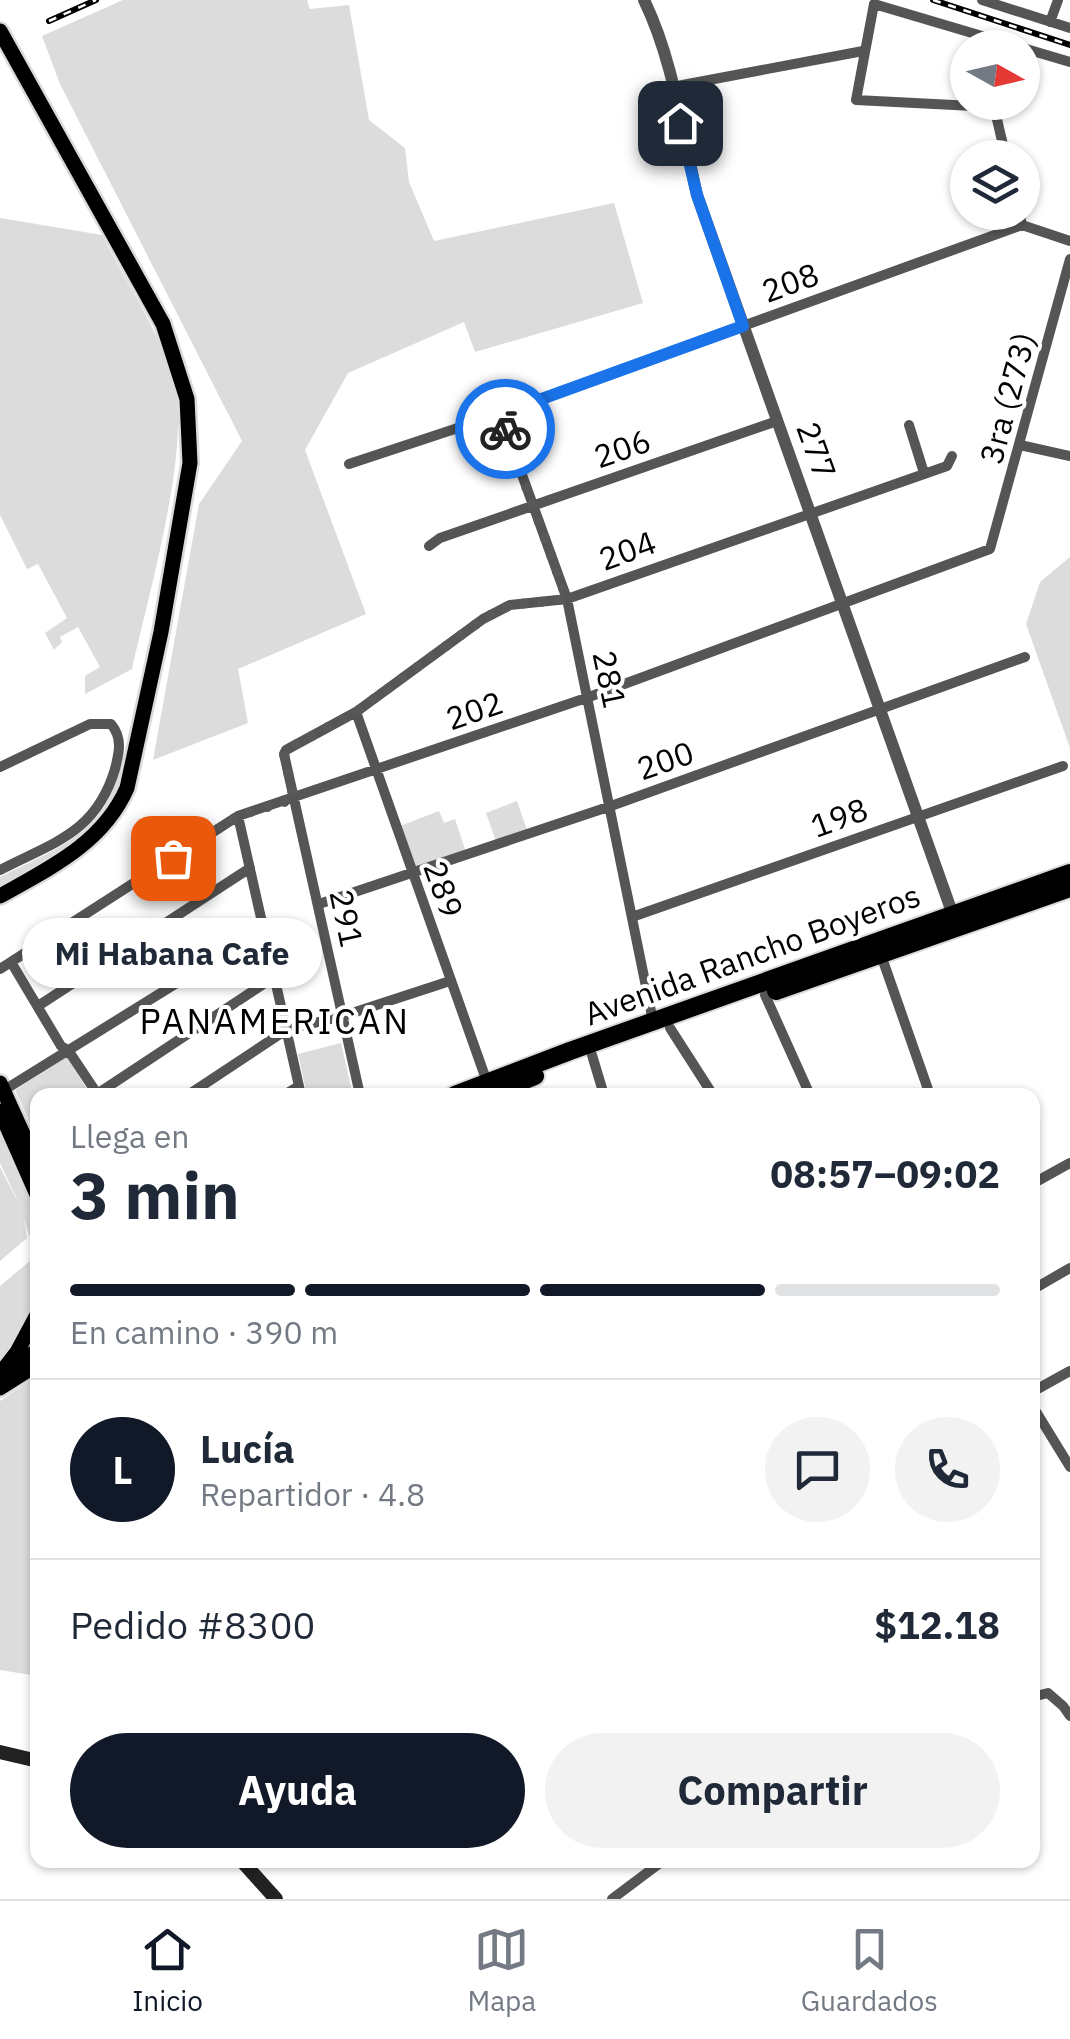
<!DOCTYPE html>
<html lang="es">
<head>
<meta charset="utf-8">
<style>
  body { margin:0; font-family:"IBM Plex Sans",sans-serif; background:#f2f2f3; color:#1f2937; height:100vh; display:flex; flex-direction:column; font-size:38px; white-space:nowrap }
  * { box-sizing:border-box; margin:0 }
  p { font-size:32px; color:#747a83 }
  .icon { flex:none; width:55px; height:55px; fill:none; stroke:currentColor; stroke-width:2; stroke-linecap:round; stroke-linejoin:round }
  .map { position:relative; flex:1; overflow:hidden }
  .details { position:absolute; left:30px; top:1088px; width:1010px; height:780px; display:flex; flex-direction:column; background:#fff; border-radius:20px; box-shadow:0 2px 8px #0004 }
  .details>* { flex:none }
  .needle { width:65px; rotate:98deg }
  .buttons { position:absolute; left:950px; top:30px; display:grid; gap:20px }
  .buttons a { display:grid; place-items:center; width:90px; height:90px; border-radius:50%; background:#fff; box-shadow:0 2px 8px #0004; font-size:50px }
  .pin { position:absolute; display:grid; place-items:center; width:85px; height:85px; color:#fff; margin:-42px; border-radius:20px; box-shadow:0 5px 15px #0006 }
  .courier { position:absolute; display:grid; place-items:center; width:100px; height:100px; margin:-50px; border:8px solid #1a73e8; border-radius:50%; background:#fff; color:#222; box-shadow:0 2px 12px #0007 }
  .bubble { position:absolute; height:70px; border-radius:35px; background:#fff; box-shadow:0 2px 8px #0004; font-size:32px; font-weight:700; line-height:70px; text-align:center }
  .headline em { font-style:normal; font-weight:700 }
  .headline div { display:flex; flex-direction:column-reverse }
  .headline { display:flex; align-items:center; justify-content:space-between; height:170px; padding:0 40px }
  h1 { font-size:65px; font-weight:700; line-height:75px }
  .bar { display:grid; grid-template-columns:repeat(4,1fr); gap:15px 10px; align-content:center; height:120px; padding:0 40px }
  .bar i { height:12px; border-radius:8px; background:#e0e1e3 }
  .bar .on { background:#111827 }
  .bar p { grid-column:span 4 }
  .line { display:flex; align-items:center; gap:25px; padding:0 40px; border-top:2px solid #e0e1e3 }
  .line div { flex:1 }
  .round { display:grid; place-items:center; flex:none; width:105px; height:105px; border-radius:52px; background:#f2f2f3 }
  .primary-button { display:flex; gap:20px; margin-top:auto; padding:20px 40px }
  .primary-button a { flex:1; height:115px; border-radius:60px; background:#111827; color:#fff; font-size:40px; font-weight:700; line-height:115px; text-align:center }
  .primary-button a+a { background:#f2f2f3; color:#1f2937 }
  .tabs { display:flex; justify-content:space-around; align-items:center; height:140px; border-top:2px solid #e0e1e3; background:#fff; font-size:28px; color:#747a83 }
  .tabs a { display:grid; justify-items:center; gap:5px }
  .tabs .on { color:#111827 }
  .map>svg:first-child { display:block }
  .green { fill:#dcdcdc }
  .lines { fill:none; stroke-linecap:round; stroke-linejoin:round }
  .primary-casing { stroke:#dbdbdb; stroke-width:20 }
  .trunk-casing { stroke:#dbdbdb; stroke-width:22 }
  .minor { stroke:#555; stroke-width:10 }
  .tertiary { stroke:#555; stroke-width:12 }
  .secondary { stroke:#222; stroke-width:14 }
  .primary { stroke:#000; stroke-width:15 }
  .trunk { stroke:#000; stroke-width:18 }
  .rail-casing { stroke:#000; stroke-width:6 }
  .rail { stroke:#fff; stroke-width:2.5; stroke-dasharray:8; stroke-linecap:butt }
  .done { stroke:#595959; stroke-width:10; stroke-dasharray:0 18 }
  .route { stroke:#1a73e8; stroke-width:12 }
  .labels { text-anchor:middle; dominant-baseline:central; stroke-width:8; stroke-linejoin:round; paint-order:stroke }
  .street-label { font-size:32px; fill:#000; stroke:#fff }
  .neighbourhood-label { font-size:35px; letter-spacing:2.5px; fill:#000; stroke:#fff }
</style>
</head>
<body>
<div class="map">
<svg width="1070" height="1899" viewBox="0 0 1070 1899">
  <rect width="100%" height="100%" fill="#fff"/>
  <path class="green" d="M 123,0 L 307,0 L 310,9 L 349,5 L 369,120 L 405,148 L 409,182 L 434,241 L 614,203 L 643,303 L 475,352 L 464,322 L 348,373 L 305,450 L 366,614 L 238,669 L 248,723 L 153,760 L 199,504 L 242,441 L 60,84 L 42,36 Z
    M 0,218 L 102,235 C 127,284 162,334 175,388 C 190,453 147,600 132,669 L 85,694 L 85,676 L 100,667 L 78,627 L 60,637 L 62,642 L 54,650 L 45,633 L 67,618 L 38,564 L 27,569 L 0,515 Z
    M 1070,557 L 1070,748 L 1026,624 L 1040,582 Z
    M 124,747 C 126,826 58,854 0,889 L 0,877 C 38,857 88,840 108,800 C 116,784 120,764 124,747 Z
    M 517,801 L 527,830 L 496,841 L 486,813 Z
    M 439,811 L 444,823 L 455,819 L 466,852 L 415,870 L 400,826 Z
    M 341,1043 L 353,1095 L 307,1095 L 298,1054 Z
    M 67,1057 L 91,1095 L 38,1095 L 37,1139 L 15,1090 Z
    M 0,1119 L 38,1208 L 37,1224 L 29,1236 L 24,1219 L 27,1238 L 0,1261 L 0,1167 L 21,1208 L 0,1163 Z
    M 37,1255 L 37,1295 L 0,1363 L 0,1286 Z
    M 37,1376 L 37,1676 L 0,1670 L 0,1401 Z"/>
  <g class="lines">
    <defs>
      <path id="primary" d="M 0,31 L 163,324 L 187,399 L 190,463 L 161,632 L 127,788 C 103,843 50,868 0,896
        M 0,1083 L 38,1167
        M 0,1111 L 38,1197
        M 12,1367 L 38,1350
        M 0,1374 L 17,1352 L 38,1313
        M 0,1388 L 38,1364"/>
      <path id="trunk" d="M 776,991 L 1070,888
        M 455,1095 L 570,1051 L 1070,873
        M 489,1095 L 535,1076"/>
    </defs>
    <use href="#primary" class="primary-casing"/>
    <use href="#trunk" class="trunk-casing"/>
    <path class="minor" d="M 982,0 L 1070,28
      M 1050,22 L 1058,0
      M 672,87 L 863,51
      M 993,102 L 1006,158
      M 993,107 L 856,100 L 874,4 L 1070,62
      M 1019,212 L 1022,225 L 1070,241
      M 500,414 L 567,599 L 653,1021
      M 909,425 L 924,473
      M 1020,445 L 1070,456
      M 349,464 L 500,414 L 1022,225
      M 429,546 L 440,538 L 777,421
      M 356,712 L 487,1082
      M 0,767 L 90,724 L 111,724 C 123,738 119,753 115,769 C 96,833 54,842 0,870
      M 238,816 L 301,1095
      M 319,904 L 611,806 L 1025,657
      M 632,917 L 1063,766
      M 881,955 L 930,1095
      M 11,962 L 61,1046 L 68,1050 L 98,1095
      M 0,969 L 238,816 L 589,697 L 990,549 L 1070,259
      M 765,995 L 810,1095
      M 38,1006 L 250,868
      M 670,1028 L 713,1095
      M 592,1055 L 604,1095
      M 1,1092 L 264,929
      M 97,1094 L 274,977
      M 188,1095 L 286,1030 L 343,1016 L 450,981
      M 284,1095 L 299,1086
      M 360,1095 L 284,754 L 286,750 L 356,712 L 483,619 L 510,605 L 567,599 L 947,466 L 952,456
      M 1032,1184 L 1070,1163
      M 1032,1290 L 1070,1268
      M 1032,1392 L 1070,1371
      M 1032,1405 L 1070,1467
      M 1032,1697 L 1048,1693 L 1063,1706 L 1070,1716
      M 612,1899 L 664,1860"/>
    <path class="tertiary" d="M 644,0 C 673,59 682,131 697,195 L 953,915"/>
    <path class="secondary" d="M 0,1752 L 38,1761
      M 241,1860 L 276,1899"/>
    <use href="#primary" class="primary"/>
    <use href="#trunk" class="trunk"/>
    <defs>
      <path id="rail" d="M 933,0 L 1070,45
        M 49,21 L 96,0"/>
    </defs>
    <use href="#rail" class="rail-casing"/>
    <use href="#rail" class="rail"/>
  </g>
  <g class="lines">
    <path class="done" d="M 173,858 L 238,816 L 294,799 L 284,754 L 286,750 L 356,712 L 483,619 L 510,605 L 567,599 L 505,429"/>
    <path class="route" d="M 505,429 L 500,414 L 743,326 L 697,195 L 680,123"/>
  </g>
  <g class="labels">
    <g class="street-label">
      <text transform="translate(790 282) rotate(-20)">208</text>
      <text transform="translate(1007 398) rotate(-75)">3ra (273)</text>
      <text transform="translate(622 448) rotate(-19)">206</text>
      <text transform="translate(817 450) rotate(70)">277</text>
      <text transform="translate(627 550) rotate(-20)">204</text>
      <text transform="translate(610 679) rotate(78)">281</text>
      <text transform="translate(474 710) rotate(-19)">202</text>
      <text transform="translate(665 760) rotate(-19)">200</text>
      <text transform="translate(839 817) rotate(-20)">198</text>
      <text transform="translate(444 889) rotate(70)">289</text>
      <text transform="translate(347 918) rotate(78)">291</text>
      <text transform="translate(752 954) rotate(-20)">Avenida Rancho Boyeros</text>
    </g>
    <g class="neighbourhood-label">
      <text x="275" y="1021">PANAMERICAN</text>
    </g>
  </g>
</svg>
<div class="buttons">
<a><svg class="needle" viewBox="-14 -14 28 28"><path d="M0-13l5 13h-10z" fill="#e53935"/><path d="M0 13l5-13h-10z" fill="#747a83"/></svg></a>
<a><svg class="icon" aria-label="layers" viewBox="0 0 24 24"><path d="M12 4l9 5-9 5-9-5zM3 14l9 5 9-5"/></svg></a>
</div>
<div class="pin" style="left:173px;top:858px;background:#ea580c"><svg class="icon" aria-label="bag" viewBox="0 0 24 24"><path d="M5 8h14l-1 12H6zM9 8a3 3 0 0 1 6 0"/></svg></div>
<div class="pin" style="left:680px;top:123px;background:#1f2937"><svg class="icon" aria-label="home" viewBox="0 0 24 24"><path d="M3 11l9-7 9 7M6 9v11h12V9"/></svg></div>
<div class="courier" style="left:505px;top:429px"><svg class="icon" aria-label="bike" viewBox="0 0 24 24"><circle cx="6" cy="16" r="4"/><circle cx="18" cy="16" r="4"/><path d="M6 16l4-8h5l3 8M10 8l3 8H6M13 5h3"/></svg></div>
<div class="bubble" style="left:22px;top:918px;width:300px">Mi Habana Cafe</div>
<section class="details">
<div class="headline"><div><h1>3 min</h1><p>Llega en</p></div><em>08:57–09:02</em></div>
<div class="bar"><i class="on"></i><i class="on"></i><i class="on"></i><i></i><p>En camino · 390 m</p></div>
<div class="line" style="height:180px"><b class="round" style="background:#111827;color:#fff">L</b><div><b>Lucía</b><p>Repartidor · 4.8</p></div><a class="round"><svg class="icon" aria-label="chat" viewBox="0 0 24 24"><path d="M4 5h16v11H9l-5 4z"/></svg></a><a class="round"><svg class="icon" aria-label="phone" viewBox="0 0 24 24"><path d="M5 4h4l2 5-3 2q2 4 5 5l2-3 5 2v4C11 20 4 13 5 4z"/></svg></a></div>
<div class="line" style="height:130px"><div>Pedido #8300</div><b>$12.18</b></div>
<div class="primary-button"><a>Ayuda</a><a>Compartir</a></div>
</section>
</div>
<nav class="tabs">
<a class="on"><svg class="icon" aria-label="home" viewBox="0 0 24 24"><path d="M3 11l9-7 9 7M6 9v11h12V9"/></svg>Inicio</a>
<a><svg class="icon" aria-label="map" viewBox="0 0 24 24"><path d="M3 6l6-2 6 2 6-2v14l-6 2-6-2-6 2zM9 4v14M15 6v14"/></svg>Mapa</a>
<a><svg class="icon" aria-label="saved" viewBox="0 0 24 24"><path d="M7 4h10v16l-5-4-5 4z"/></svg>Guardados</a>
</nav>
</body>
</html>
